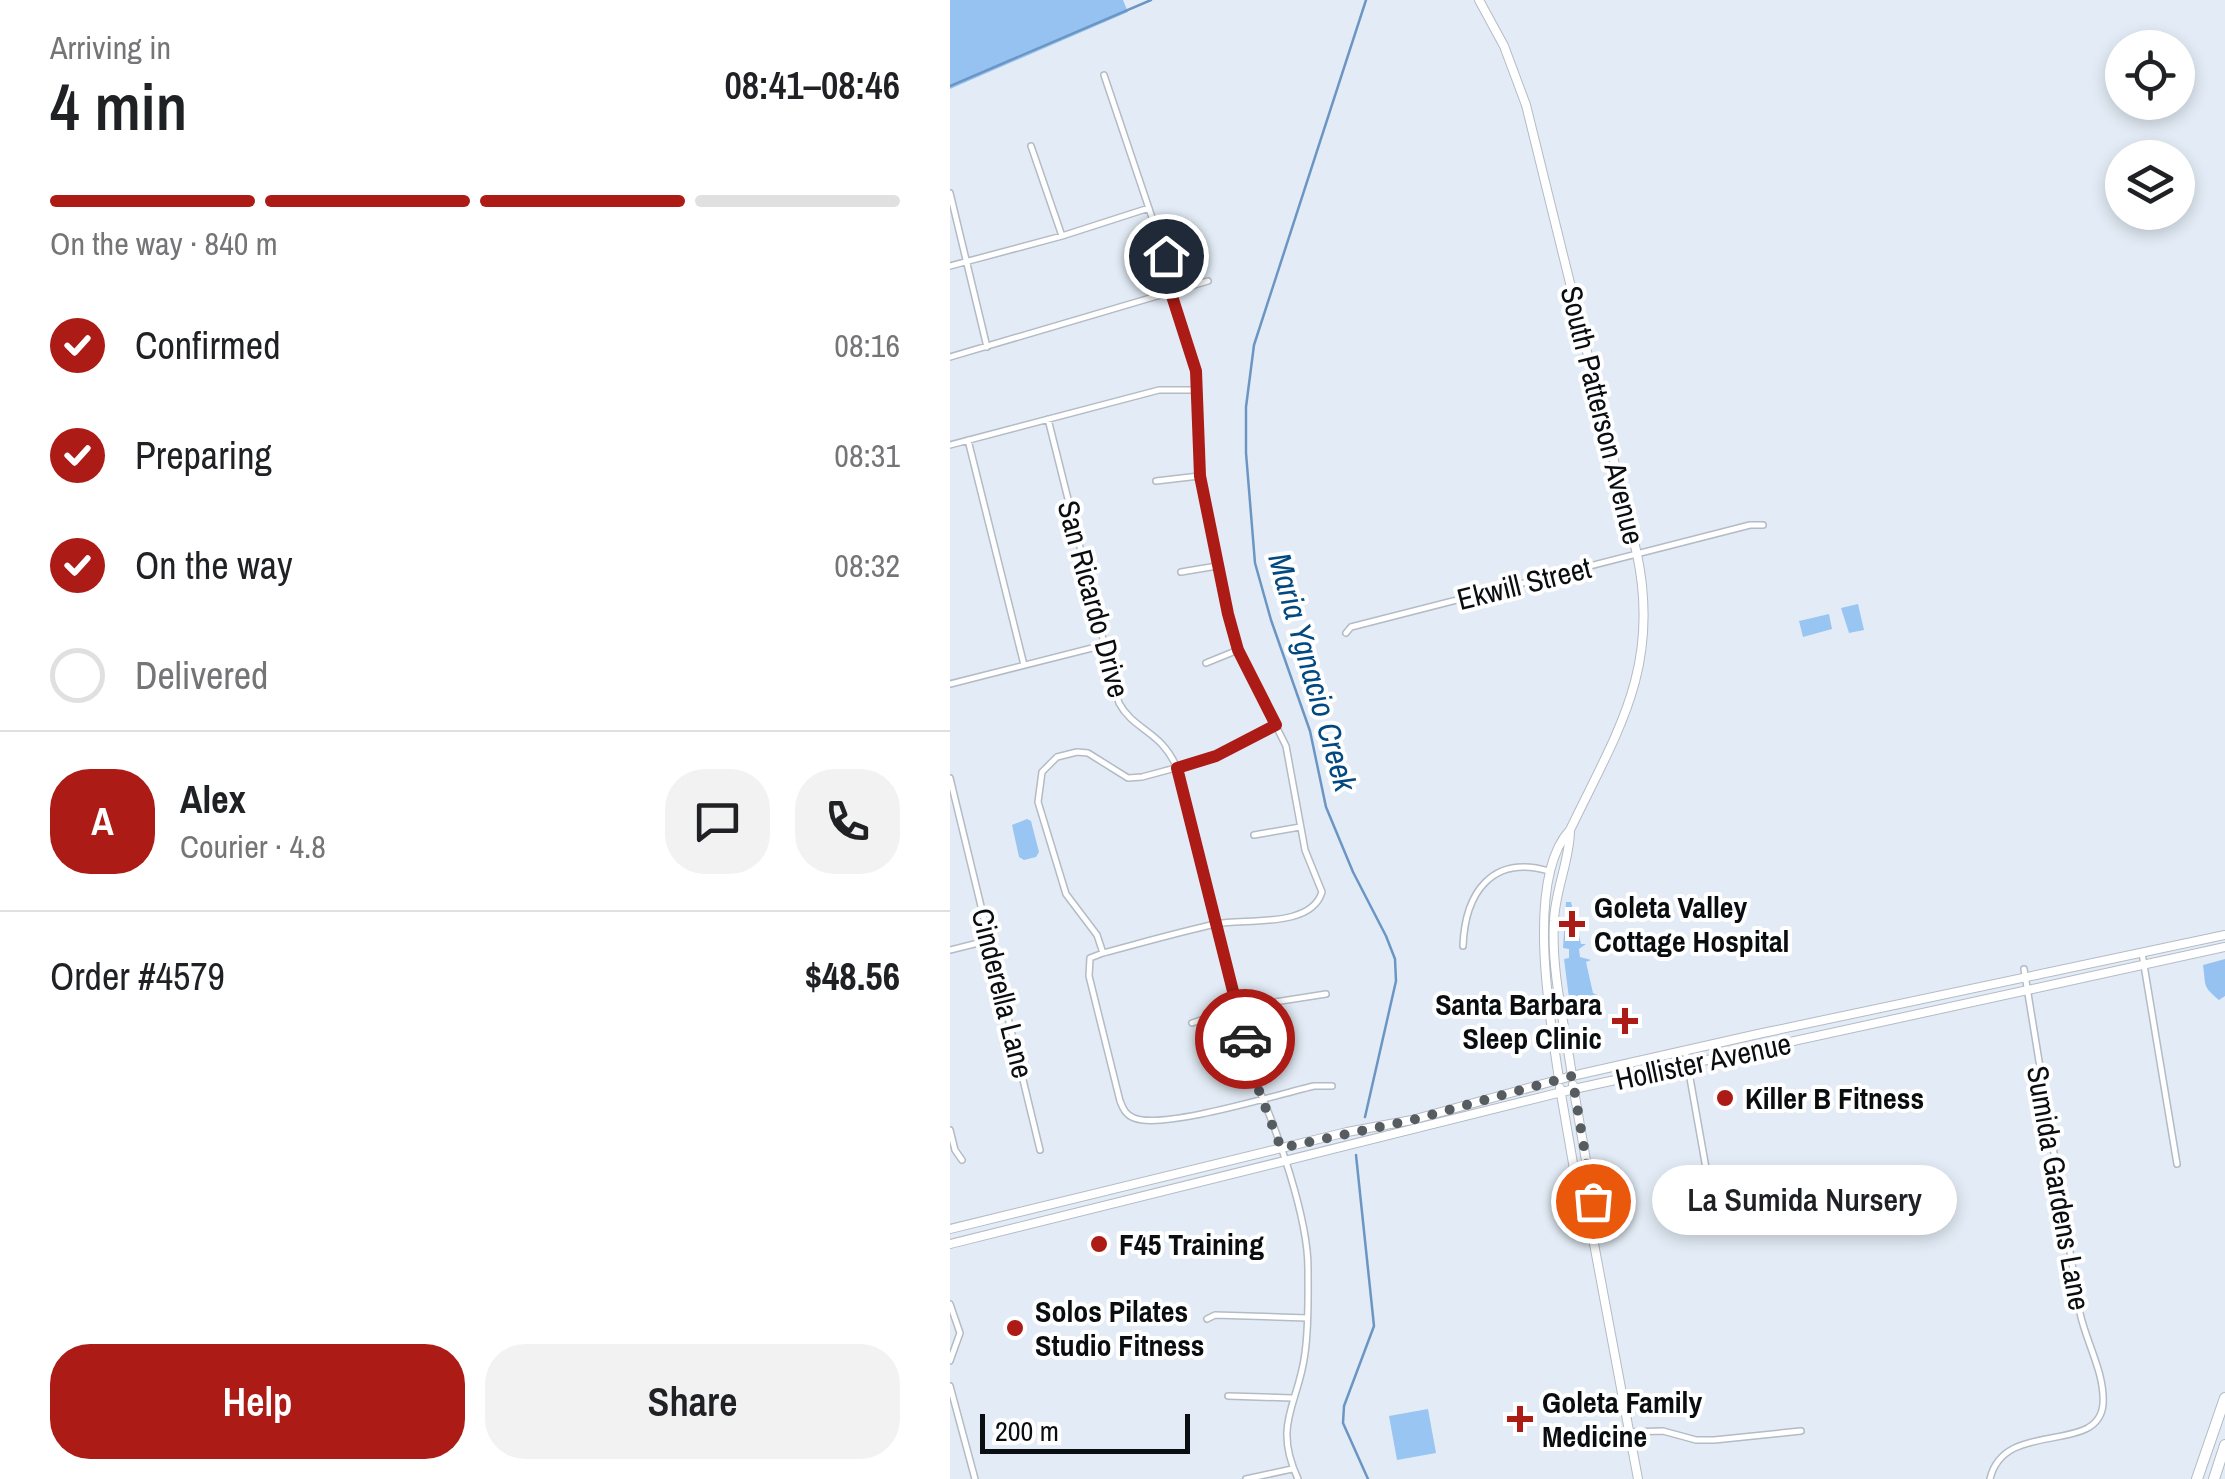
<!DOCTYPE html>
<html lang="en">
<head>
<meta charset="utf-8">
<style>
  body { margin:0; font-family:"Archivo Narrow",sans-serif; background:#f2f2f2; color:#202124; height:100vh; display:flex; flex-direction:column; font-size:38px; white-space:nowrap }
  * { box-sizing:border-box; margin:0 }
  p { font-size:32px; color:#757577 }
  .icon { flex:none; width:55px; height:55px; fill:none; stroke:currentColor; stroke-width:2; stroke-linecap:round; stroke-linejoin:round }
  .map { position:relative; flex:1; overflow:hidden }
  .side { display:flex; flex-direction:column; background:#fff; width:950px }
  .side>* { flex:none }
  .tools { position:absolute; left:1155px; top:30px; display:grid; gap:20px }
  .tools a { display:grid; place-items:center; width:90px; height:90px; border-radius:50%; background:#fff; box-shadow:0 5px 15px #0003; font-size:50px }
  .scale { position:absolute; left:30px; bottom:25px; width:210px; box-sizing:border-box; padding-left:10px; border:5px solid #0b0e11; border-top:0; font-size:28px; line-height:35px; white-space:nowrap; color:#0b0e11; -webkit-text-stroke:8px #fff; paint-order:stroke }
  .pin { position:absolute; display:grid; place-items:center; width:85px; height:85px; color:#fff; margin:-42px; border:5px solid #fff; border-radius:50%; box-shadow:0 2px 10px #0007 }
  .courier { position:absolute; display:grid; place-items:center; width:100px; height:100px; margin:-50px; border:8px solid #ac1b15; border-radius:50%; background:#fff; color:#222; box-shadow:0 2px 12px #0007 }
  .bubble { position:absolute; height:70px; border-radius:35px; background:#fff; box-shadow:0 5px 15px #0003; font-size:32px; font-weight:600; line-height:70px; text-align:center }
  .headline em { font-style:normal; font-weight:600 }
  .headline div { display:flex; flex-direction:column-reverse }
  .headline { display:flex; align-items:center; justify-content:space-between; height:170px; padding:0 50px }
  h1 { font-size:65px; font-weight:600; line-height:75px }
  .bar { display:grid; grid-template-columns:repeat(4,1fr); gap:15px 10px; align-content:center; height:120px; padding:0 50px }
  .bar i { height:12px; border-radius:8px; background:#e0e0e0 }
  .bar .active { background:#ac1b15 }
  .bar p { grid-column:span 4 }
  .line { display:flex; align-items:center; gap:25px; padding:0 50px; border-top:2px solid #e0e0e0 }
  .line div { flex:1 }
  .round { display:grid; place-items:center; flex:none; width:105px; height:105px; border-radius:40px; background:#f2f2f2 }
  ol { padding:0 50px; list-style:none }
  li { display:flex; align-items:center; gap:30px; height:110px }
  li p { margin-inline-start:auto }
  li .icon { padding:10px; border-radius:50%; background:#ac1b15; color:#fff; stroke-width:4 }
  li:last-child { color:#757577 }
  li i { width:55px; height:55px; border:5px solid #e0e0e0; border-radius:50% }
  .cta { display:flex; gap:20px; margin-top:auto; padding:20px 50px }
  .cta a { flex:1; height:115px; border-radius:40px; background:#ac1b15; color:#fff; font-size:40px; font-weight:600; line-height:115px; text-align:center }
  .cta a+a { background:#f2f2f2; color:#202124 }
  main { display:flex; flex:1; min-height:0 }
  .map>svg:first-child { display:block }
  .green { fill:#99c5f3 }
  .forest { fill:#95c2f1 }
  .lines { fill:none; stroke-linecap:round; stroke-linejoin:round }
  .stream { stroke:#6b96c4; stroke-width:2.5 }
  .minor-casing { stroke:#b3bbc5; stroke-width:8 }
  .tertiary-casing { stroke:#b3bbc5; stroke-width:10 }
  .secondary-casing { stroke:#b3bbc5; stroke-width:10 }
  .motorway-casing { stroke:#b3bbc5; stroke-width:12 }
  .minor { stroke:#fff; stroke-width:5 }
  .tertiary { stroke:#fff; stroke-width:8 }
  .secondary { stroke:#fff; stroke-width:8 }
  .motorway { stroke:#fff; stroke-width:10 }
  .done { stroke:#575c61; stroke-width:10; stroke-dasharray:0 18 }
  .route { stroke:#ac1b15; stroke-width:12 }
  .poi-dot { fill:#ac1b15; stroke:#fff; stroke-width:4 }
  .labels { text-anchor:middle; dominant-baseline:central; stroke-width:8; stroke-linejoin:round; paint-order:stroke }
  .street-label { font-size:30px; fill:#0b0e11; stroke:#fff }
  .poi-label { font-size:30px; font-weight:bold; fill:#0b0e11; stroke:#fff; text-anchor:start }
  .water-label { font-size:32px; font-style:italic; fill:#024981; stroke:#fff }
</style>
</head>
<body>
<main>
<section class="side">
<div class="headline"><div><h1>4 min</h1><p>Arriving in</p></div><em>08:41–08:46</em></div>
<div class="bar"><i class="active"></i><i class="active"></i><i class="active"></i><i></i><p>On the way · 840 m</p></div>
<ol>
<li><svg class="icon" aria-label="check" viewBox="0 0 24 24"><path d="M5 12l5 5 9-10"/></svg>Confirmed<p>08:16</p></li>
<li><svg class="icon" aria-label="check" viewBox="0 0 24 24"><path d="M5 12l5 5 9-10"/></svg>Preparing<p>08:31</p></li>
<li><svg class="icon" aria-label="check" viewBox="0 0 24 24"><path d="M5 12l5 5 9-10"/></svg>On the way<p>08:32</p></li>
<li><i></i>Delivered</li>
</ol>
<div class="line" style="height:180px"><b class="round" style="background:#ac1b15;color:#fff">A</b><div><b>Alex</b><p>Courier · 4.8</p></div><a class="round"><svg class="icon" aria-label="chat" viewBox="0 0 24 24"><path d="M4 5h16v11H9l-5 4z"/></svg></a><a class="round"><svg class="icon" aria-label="phone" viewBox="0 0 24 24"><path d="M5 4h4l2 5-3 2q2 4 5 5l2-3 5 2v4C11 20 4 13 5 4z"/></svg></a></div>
<div class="line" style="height:130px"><div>Order #4579</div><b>$48.56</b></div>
<div class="cta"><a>Help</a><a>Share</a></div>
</section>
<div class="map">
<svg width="1275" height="1479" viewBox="0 0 1275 1479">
  <rect width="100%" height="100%" fill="#e3ecf6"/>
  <path class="green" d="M 908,604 L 914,630 L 899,633 L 891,608 Z
    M 879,614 L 882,629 L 853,637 L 849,621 Z
    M 77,819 L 81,821 L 89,852 L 86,857 L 74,860 L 69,857 L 62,825 Z
    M 616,902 L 621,902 L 631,944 L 636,944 L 629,949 L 630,957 L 641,960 L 636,962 L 643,993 L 649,996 L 651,1002 L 621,1014 L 614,959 L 619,958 L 619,949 L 613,948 Z
    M 478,1409 L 486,1453 L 447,1460 L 439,1416 Z"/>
  <path class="forest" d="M 0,0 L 173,0 L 178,12 L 0,89 Z
    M 1275,959 L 1275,996 L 1269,1000 C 1252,986 1256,986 1253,965 Z"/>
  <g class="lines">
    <path class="stream" d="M 0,86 L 201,0
      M 415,1117 L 446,981 L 445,959 L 436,936 L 403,872 L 376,807 L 360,731 L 321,620 L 305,563 L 296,453 L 296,407 L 304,345 L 416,0
      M 406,1155 L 424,1326 L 394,1406 L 393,1423 L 418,1479"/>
    <defs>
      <path id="minor" d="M 154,75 L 215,256 L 221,293 L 246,371 L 249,476 L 278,615 L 288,650 L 336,746 L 355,850 L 372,892 C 361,929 294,918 266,924 C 229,932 191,943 153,953 L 140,958 L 139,976 L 170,1101 C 173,1109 176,1115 184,1118 C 214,1130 329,1094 364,1086 L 382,1086
        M 81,146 L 112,236
        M 0,193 L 37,347
        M 0,266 L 112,236 L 199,208
        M 0,357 L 258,281
        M 98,419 L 169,703 C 184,731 211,730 227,768 L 306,1083 C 327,1129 358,1218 358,1268 C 358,1296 359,1325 355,1353 C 349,1404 322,1423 348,1479
        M 18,440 L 74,665
        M 0,445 L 209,390 L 248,390
        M 206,481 L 249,476
        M 231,572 L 267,566
        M 396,633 L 401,627 L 800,525 L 813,525
        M 256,663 L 288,650
        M 0,684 L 154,645
        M 0,778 L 90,1150
        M 304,835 L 350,827
        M 513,946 C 515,894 541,854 599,871
        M 0,950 L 40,940
        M 153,953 L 147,935 L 116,894 L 88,802 L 92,772 L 107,757 L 127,752 L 138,753 L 178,778 L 192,777 L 266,757 L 326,725
        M 1192,953 L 1227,1164
        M 242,1023 L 287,1008 L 376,994
        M 735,1050 L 762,1202
        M 0,1130 L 5,1150 L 12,1160
        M 0,1304 L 10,1333 L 0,1361
        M 257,1319 L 265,1315 L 357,1318
        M 0,1386 L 25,1479
        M 278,1396 L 342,1398
        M 679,1432 L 713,1431 L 746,1440 L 764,1440 L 851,1431
        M 296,1479 L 342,1469
        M 1040,1479 C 1054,1418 1149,1456 1153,1404 C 1155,1373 1136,1342 1130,1313 L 1074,969"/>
      <path id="tertiary" d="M 529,0 L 554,46 L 576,105 L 687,554 C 711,668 667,732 620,830 C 575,878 600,1018 609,1079
        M 620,830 C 620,860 605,890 604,921 C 601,974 615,1024 622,1076"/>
      <path id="secondary" d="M 623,1085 L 643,1201 L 639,1213 L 642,1233 L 688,1479
        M 610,1088 L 630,1204 L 639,1213
        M 0,1229 L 397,1132 L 462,1120 L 622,1076 L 808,1034 L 1275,935
        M 0,1244 L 624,1089 L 1275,947"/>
      <path id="motorway" d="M 1247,1479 L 1275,1398
        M 1264,1479 L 1275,1445"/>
    </defs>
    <use href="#minor" class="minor-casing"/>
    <use href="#tertiary" class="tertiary-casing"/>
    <use href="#secondary" class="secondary-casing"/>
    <use href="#motorway" class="motorway-casing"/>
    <use href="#minor" class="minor"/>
    <use href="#tertiary" class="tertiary"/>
    <use href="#secondary" class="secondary"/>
    <use href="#motorway" class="motorway"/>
  </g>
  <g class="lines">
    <path class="done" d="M 295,1039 L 306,1083 L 331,1148 L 462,1120 L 622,1076 L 643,1201"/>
    <path class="route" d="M 216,256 L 221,293 L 246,371 L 250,476 L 278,614 L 288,650 L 326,725 L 266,756 L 227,768 L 295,1039"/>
  </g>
  <g class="poi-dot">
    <path d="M617 909h10v10h10v10h-10v10h-10v-10h-10v-10h10z"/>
    <path d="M670 1006h10v10h10v10h-10v10h-10v-10h-10v-10h10z"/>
    <circle cx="775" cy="1098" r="10"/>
    <circle cx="149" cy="1244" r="10"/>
    <circle cx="65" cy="1328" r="10"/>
    <path d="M565 1404h10v10h10v10h-10v10h-10v-10h-10v-10h10z"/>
  </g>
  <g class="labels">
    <g class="street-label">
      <text transform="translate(653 415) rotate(76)">South Patterson Avenue</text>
      <text transform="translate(574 583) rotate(-14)">Ekwill Street</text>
      <text transform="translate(144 599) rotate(75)">San Ricardo Drive</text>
      <text transform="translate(53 993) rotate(76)">Cinderella Lane</text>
      <text transform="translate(753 1061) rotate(-12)">Hollister Avenue</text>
      <text transform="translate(1109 1188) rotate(80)">Sumida Gardens Lane</text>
    </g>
    <g class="poi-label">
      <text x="644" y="907">Goleta Valley<tspan x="644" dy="34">Cottage Hospital</tspan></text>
      <text x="652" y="1004" text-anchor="end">Santa Barbara<tspan x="652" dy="34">Sleep Clinic</tspan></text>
      <text x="795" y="1098">Killer B Fitness</text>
      <text x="169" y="1244">F45 Training</text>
      <text x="85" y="1311">Solos Pilates<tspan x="85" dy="34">Studio Fitness</tspan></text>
      <text x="592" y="1402">Goleta Family<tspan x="592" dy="34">Medicine</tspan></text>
    </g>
    <g class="water-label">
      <text transform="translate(363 672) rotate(74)">Maria Ygnacio Creek</text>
    </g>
  </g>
</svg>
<div class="tools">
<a><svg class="icon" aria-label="locate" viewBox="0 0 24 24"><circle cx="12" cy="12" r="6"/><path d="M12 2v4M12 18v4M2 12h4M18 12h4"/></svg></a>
<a><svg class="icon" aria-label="layers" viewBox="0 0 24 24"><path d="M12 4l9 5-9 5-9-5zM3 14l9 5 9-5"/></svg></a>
</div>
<div class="scale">200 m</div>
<div class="pin" style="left:643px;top:1201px;background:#ea580c"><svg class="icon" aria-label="bag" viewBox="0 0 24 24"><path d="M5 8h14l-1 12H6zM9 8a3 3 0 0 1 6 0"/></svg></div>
<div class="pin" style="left:216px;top:256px;background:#1f2937"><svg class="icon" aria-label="home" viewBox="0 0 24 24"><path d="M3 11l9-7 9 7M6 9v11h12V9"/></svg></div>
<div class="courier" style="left:295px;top:1039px"><svg class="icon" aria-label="car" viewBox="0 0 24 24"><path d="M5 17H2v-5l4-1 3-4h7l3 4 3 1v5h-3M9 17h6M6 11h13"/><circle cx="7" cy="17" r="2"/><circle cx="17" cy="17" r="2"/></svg></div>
<div class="bubble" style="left:702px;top:1165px;width:305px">La Sumida Nursery</div>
</div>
</main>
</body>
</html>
